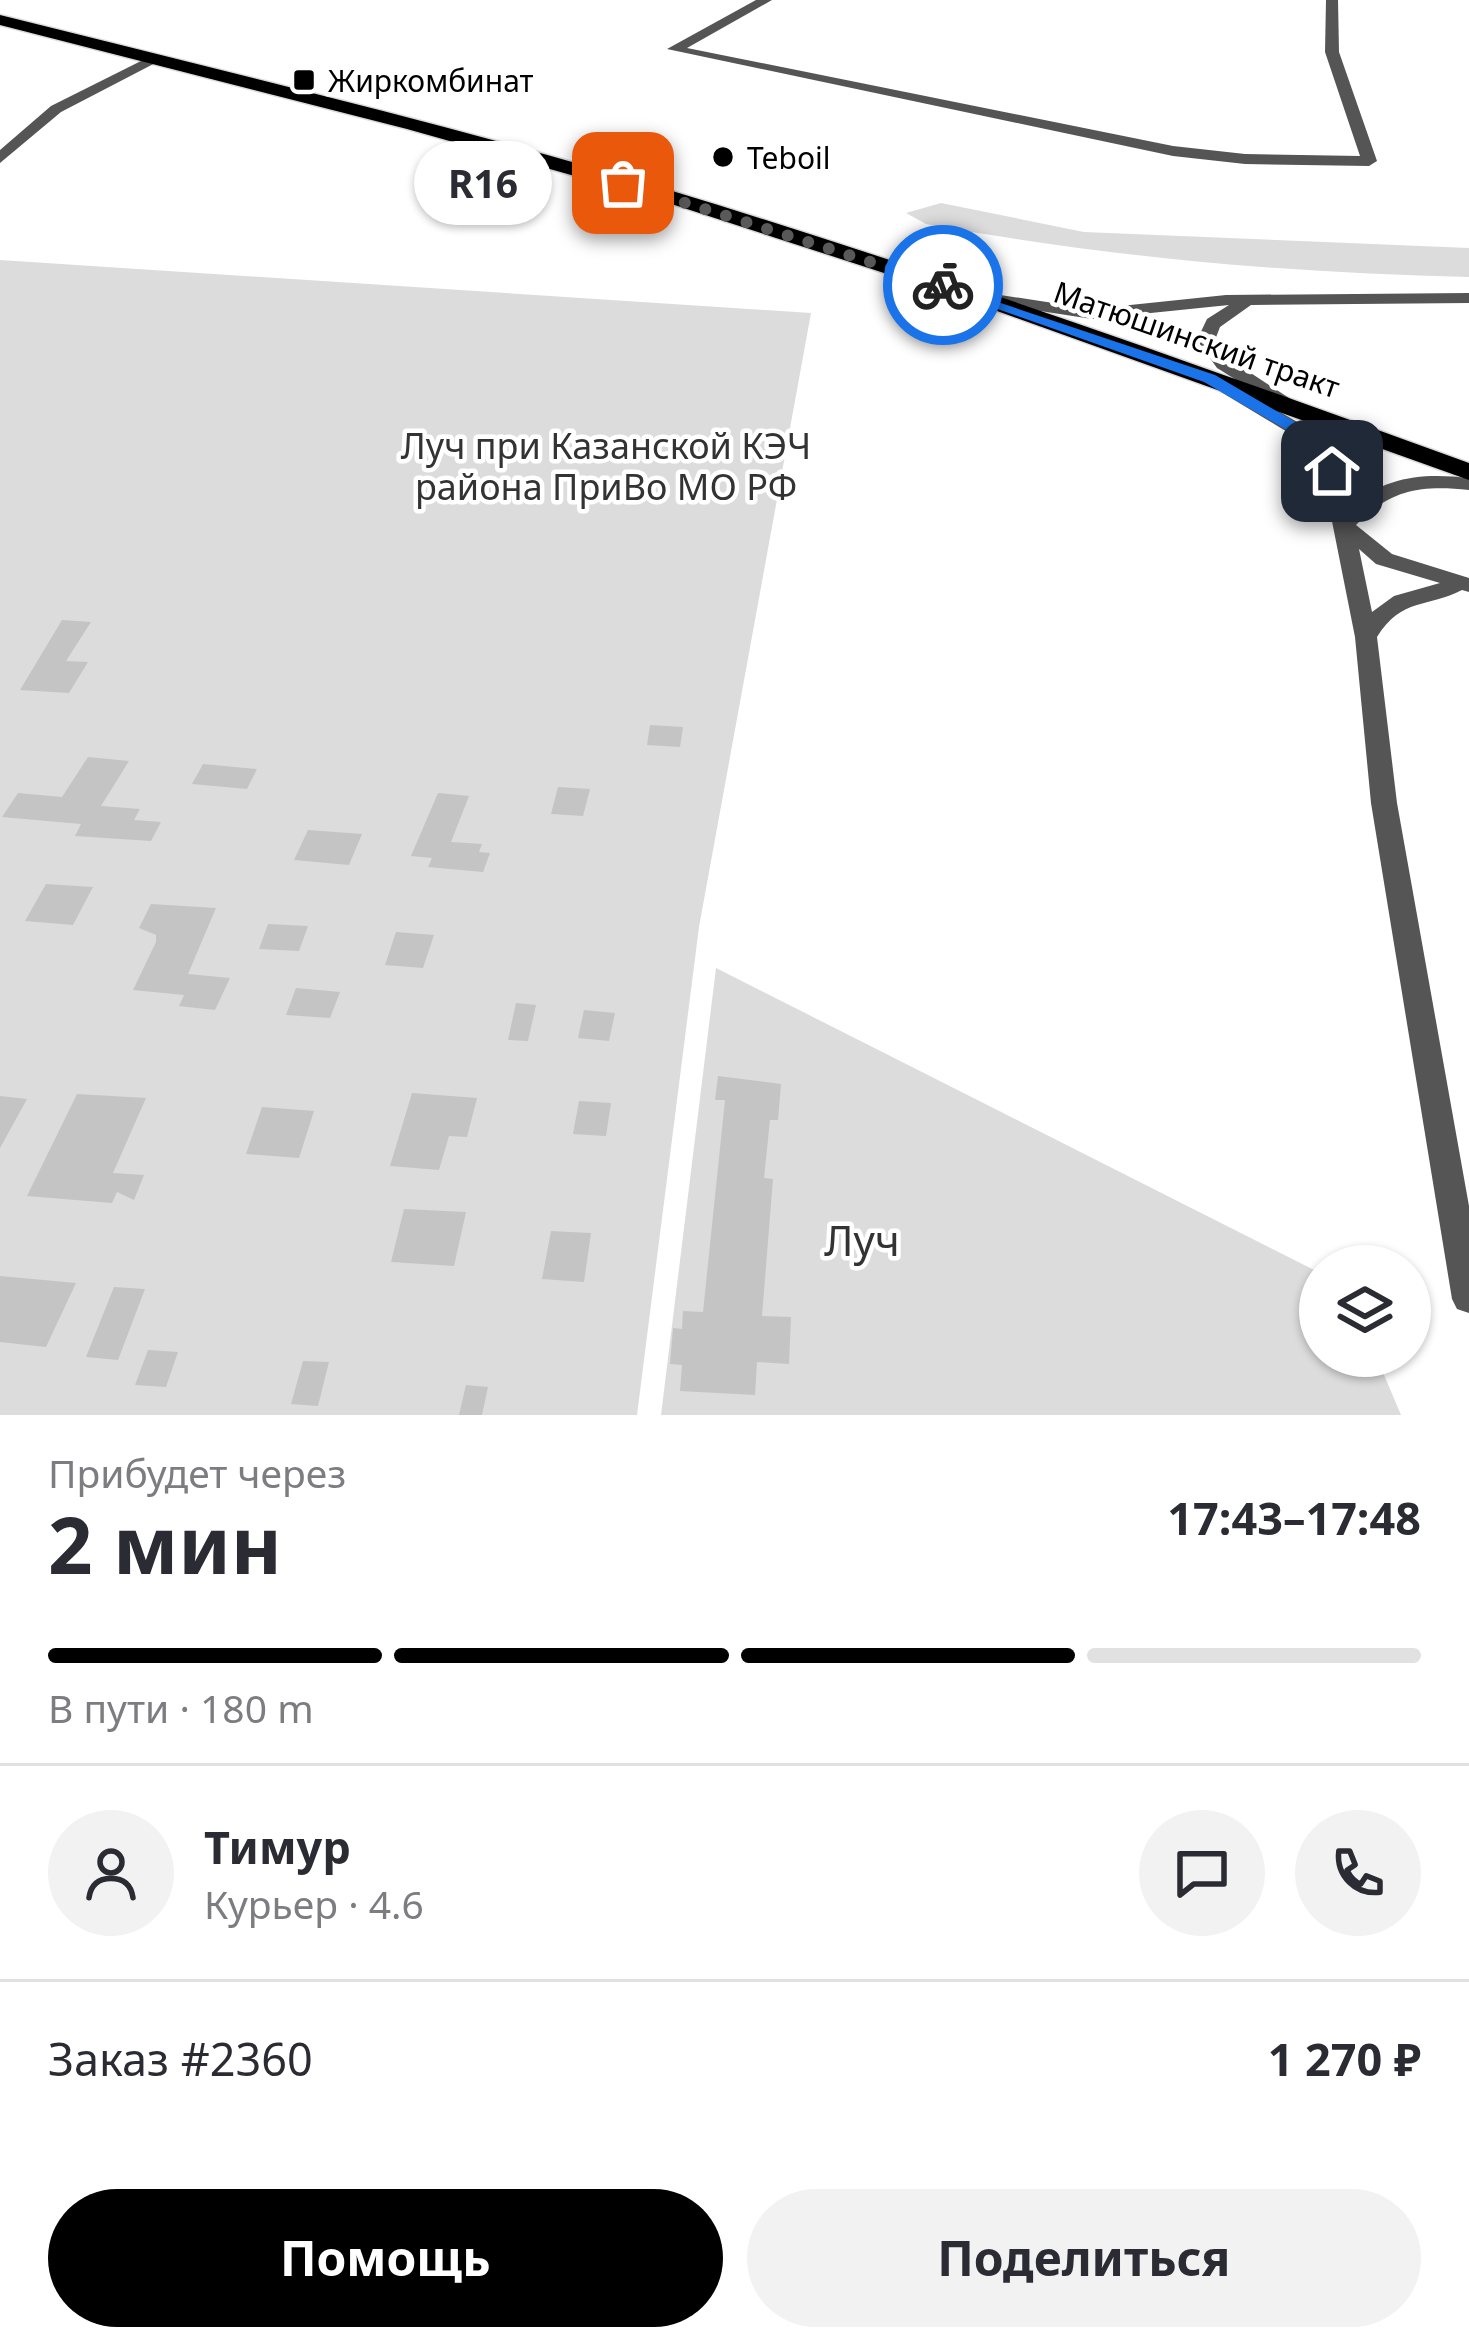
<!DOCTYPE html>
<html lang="ru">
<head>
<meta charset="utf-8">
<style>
  body { margin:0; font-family:"Noto Sans",sans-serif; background:#f2f2f3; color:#2b2b33; height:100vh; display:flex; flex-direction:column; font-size:45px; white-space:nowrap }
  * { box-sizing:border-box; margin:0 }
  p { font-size:39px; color:#7c7c81 }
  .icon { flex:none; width:66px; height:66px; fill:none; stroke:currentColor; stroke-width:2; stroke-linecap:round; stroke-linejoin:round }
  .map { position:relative; height:1415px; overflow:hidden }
  .drawer { display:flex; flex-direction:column; background:#fff; flex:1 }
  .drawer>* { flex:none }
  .tools { position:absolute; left:1299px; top:1245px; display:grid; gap:24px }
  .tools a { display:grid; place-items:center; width:132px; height:132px; border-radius:50%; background:#fff; box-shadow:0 3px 9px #0004; font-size:60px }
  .pin { position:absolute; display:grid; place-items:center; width:102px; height:102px; color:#fff; margin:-51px; border-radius:24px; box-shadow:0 6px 18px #0006 }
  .courier { position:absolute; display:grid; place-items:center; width:120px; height:120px; margin:-60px; border:9px solid #1a73e8; border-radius:50%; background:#fff; color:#222; box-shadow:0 3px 15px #0007 }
  .bubble { position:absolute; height:84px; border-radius:42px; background:#fff; box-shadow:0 3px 9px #0004; font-size:39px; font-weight:700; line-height:84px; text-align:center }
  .overview em { font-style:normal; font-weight:700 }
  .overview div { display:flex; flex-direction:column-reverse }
  .overview { display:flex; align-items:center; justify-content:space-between; height:204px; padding:0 48px }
  h1 { font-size:78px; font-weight:700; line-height:90px }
  .bar { display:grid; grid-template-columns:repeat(4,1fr); gap:18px 12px; align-content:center; height:144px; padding:0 48px }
  .bar i { height:15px; border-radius:9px; background:#e1e1e2 }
  .bar .selected { background:#000 }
  .bar p { grid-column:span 4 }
  .line { display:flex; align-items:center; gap:30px; padding:0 48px; border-top:3px solid #e1e1e2 }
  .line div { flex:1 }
  .round { display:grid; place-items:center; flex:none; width:126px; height:126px; border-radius:63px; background:#f2f2f3 }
  .action { display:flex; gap:24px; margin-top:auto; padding:24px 48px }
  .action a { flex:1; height:138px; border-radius:72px; background:#000; color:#fff; font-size:48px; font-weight:700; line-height:138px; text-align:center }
  .action a+a { background:#f2f2f3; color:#2b2b33 }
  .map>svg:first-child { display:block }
  .green { fill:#dcdcdc }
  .building { fill:#c4c4c4 }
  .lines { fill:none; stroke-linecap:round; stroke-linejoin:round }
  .major-casing { stroke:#dbdbdb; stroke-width:3 }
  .minor { fill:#555; fill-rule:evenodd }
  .major { fill:#000; fill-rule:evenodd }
  .route { fill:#1a73e8 }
  .done { stroke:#595959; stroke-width:12; stroke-dasharray:0 21.6 }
  .poi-dot { fill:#000; stroke:#fff; stroke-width:4.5 }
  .labels { text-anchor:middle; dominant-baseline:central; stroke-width:9; stroke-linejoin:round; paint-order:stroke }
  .far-poi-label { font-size:30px; fill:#000; stroke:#fff; text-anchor:start }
  .far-street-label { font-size:30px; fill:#000; stroke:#fff }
  .park-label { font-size:36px; fill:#333; stroke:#fff }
  .near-park-label { font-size:42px; fill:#333; stroke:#fff }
</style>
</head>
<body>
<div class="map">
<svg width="1469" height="1415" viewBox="0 0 1469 1415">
  <rect width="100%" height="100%" fill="#fff"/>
  <path class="green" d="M 941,203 L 1084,232 L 1469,248 L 1469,277 C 1285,273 1107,257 926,224 L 906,213 Z
    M 0,260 L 811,313 L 699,927 L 637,1415 L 0,1415 Z
    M 716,968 L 1320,1273 L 1320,1356 L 1376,1356 L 1401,1415 L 661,1415 Z"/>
  <path class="building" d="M 62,620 L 91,622 L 66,661 L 88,662 L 69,693 L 20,690 Z
    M 650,725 L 683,727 L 680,747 L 647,745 Z
    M 88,757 L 129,761 L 101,806 L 140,809 L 134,820 L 161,822 L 151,841 L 75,836 L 81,824 L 2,817 L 18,793 L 62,797 Z
    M 203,764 L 257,769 L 247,789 L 192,784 Z
    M 558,787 L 590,789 L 583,816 L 551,814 Z
    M 438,793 L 469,796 L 451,842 L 482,844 L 479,852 L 490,853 L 483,872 L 428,867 L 432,858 L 411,856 Z
    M 308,830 L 362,834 L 349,865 L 294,860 Z
    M 46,884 L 93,887 L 73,925 L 25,921 Z
    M 151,904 L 216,908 L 188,974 L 230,978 L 215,1010 L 179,1006 L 184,995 L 133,990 L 156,942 L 156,935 L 139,928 Z
    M 268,924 L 308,926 L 299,951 L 259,949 Z
    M 396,932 L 434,935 L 423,968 L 385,965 Z
    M 296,988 L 340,992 L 330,1018 L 286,1015 Z
    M 516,1003 L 536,1005 L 528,1041 L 508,1040 Z
    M 584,1010 L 615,1013 L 609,1041 L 578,1038 Z
    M 718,1076 L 781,1084 L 778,1120 L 770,1120 L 764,1178 L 773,1179 L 762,1316 L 791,1317 L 789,1364 L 757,1362 L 755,1395 L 680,1391 L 682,1365 L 670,1364 L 673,1328 L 682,1329 L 683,1311 L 703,1312 L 725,1100 L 715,1100 Z
    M 412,1093 L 477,1098 L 467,1137 L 449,1136 L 439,1170 L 390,1166 Z
    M 77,1094 L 146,1098 L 113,1173 L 144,1175 L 134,1200 L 117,1192 L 112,1203 L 27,1196 Z
    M 0,1096 L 27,1099 L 0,1148 Z
    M 579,1101 L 611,1103 L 606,1136 L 573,1134 Z
    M 262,1107 L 314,1111 L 299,1158 L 246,1154 Z
    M 404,1209 L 466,1212 L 454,1266 L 391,1262 Z
    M 551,1231 L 591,1233 L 584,1282 L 542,1279 Z
    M 0,1276 L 76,1283 L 46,1347 L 0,1342 Z
    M 114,1287 L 145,1289 L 118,1360 L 86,1357 Z
    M 148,1350 L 178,1352 L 166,1387 L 135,1385 Z
    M 303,1361 L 329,1362 L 318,1406 L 291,1404 Z
    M 466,1385 L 488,1387 L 482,1415 L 459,1415 Z"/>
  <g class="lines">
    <defs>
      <path id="major" d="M 0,15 C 223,71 448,124 669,190 C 939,272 1204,367 1469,463 L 1469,480 L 958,297 L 653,198 L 407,129 L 0,25 Z"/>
    </defs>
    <use href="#major" class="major-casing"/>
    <path class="minor" d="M 756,0 L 772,0 L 687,48 L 1173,146 L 1245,154 L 1360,156 L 1325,52 L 1326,0 L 1338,0 L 1339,52 L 1377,161 L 1369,166 L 1245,164 L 1173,156 L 667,49 Z
      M 151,56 L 163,59 L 61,112 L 0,163 L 0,150 L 51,106 Z
      M 1469,293 L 1469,303 L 1251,305 L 1220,327 L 1215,340 L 1231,360 L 1292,400 L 1292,408 L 1285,410 L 1217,368 L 1197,340 L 1207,319 L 1229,305 L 1092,319 L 994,304 L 985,299 L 994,294 L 1092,309 L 1226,295 Z
      M 1228,382 L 1313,431 L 1342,471 L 1350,507 C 1386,476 1423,473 1469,478 L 1469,490 C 1422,485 1390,489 1356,525 L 1392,554 L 1469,578 L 1469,592 L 1462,590 C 1428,608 1402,597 1377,637 L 1397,803 L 1469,1206 L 1469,1313 L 1457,1309 L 1452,1299 L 1371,803 L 1355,637 L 1322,471 L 1299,439 L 1221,392 L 1218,388 ZM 1359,549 L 1376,564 L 1440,583 L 1394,596 L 1372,612 Z"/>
    <use href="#major" class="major"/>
  </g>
  <path class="route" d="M 938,282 L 1215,375 L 1312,432 L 1341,471 L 1326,475 L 1301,438 L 1204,382 L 938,288 Z"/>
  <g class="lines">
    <path class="done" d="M 623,183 L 943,285"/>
  </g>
  <g class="poi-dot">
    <rect x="292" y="68" width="24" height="24" rx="6"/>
    <circle cx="723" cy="157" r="12"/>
  </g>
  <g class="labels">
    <g class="far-poi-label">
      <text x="328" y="80">Жиркомбинат</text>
      <text x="747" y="157">Teboil</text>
    </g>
    <g class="far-street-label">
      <text transform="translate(1197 339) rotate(19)">Матюшинский тракт</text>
    </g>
    <g class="park-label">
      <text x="606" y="445">Луч при Казанской КЭЧ<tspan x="606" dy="41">района ПриВо МО РФ</tspan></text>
    </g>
    <g class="near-park-label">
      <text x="862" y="1239">Луч</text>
    </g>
  </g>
</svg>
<div class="tools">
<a><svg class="icon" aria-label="layers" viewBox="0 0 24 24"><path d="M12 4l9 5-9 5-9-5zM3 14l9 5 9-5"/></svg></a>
</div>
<div class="pin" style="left:623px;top:183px;background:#ea580c"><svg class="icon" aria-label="bag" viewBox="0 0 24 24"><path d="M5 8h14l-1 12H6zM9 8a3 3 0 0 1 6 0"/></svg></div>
<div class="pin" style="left:1332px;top:471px;background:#1f2937"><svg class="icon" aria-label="home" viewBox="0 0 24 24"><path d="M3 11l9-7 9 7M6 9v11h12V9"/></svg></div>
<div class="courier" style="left:943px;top:285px"><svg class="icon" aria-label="bike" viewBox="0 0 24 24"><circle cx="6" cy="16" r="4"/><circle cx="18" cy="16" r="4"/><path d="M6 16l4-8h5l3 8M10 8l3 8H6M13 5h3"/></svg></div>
<div class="bubble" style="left:414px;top:141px;width:138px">R16</div>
</div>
<section class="drawer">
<div class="overview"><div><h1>2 мин</h1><p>Прибудет через</p></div><em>17:43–17:48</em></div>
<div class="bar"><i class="selected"></i><i class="selected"></i><i class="selected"></i><i></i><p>В пути · 180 m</p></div>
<div class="line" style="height:216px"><a class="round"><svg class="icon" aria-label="person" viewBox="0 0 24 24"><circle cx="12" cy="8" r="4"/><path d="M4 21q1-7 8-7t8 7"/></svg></a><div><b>Тимур</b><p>Курьер · 4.6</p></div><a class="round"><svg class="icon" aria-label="chat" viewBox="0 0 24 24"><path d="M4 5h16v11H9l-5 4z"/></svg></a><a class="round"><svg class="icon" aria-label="phone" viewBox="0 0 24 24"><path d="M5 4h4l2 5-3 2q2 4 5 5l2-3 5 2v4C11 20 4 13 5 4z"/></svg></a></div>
<div class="line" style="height:156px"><div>Заказ #2360</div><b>1 270 ₽</b></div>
<div class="action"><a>Помощь</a><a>Поделиться</a></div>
</section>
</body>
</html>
